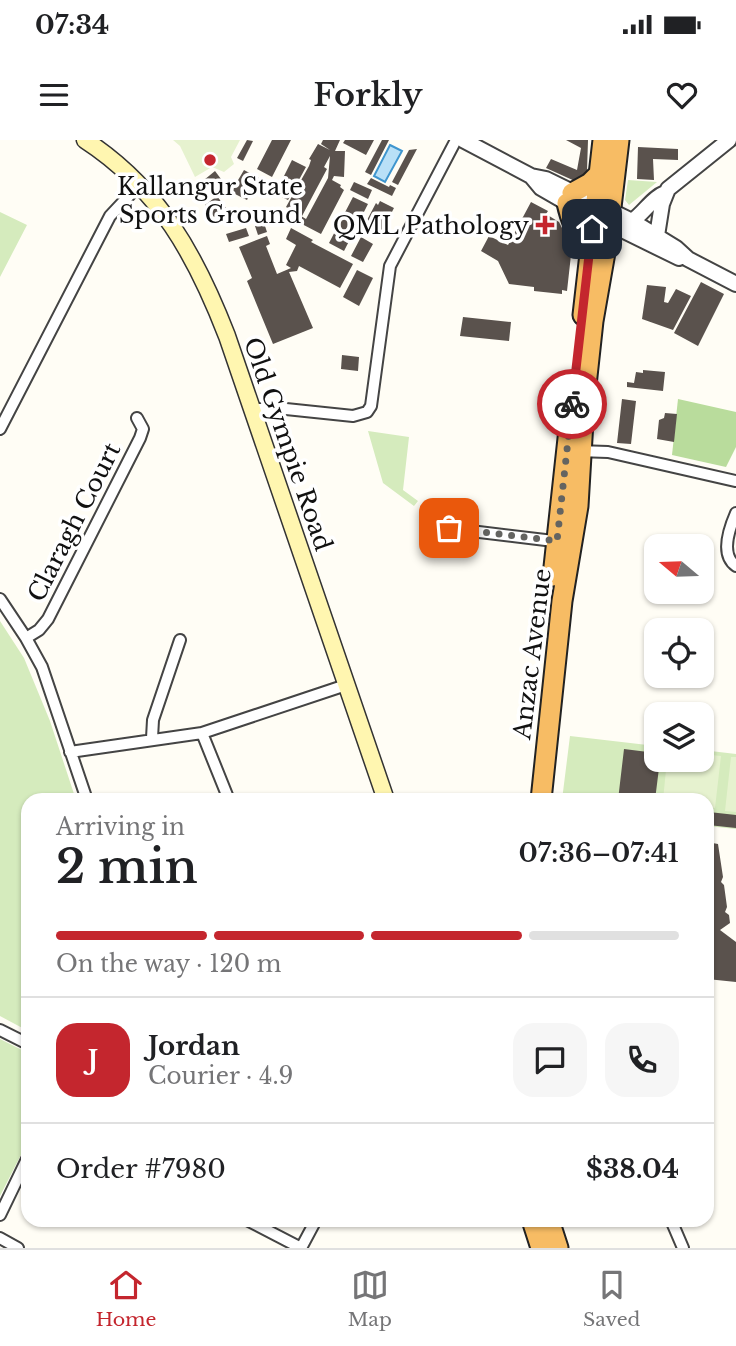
<!DOCTYPE html>
<html lang="en">
<head>
<meta charset="utf-8">
<style>
  body { margin:0; font-family:"Libre Baskerville",serif; background:#f6f6f6; color:#202124; height:100vh; display:flex; flex-direction:column; font-size:26px; white-space:nowrap }
  * { box-sizing:border-box; margin:0 }
  p { font-size:23px; color:#757577 }
  .icon { flex:none; width:38px; height:38px; fill:none; stroke:currentColor; stroke-width:2; stroke-linecap:round; stroke-linejoin:round }
  .map { position:relative; flex:1; overflow:hidden }
  .side { position:absolute; left:21px; top:653px; width:693px; height:434px; display:flex; flex-direction:column; background:#fff; border-radius:21px; box-shadow:0 2px 5px #0004 }
  .side>* { flex:none }
  .needle { width:46px; rotate:289deg }
  .controls { position:absolute; left:644px; top:394px; display:grid; gap:14px }
  .controls a { display:grid; place-items:center; width:70px; height:70px; border-radius:14px; background:#fff; box-shadow:0 2px 5px #0004; font-size:35px }
  .pin { position:absolute; display:grid; place-items:center; width:60px; height:60px; color:#fff; margin:-30px; border-radius:14px; box-shadow:0 4px 10px #0006 }
  .courier { position:absolute; display:grid; place-items:center; width:70px; height:70px; margin:-35px; border:5px solid #c4262e; border-radius:50%; background:#fff; color:#222; box-shadow:0 2px 9px #0007 }
  .head em { font-style:normal; font-weight:600 }
  .head div { display:flex; flex-direction:column-reverse }
  .head { display:flex; align-items:center; justify-content:space-between; height:119px; padding:0 35px }
  h1 { font-size:46px; font-weight:600; line-height:52px }
  .bar { display:grid; grid-template-columns:repeat(4,1fr); gap:10px 7px; align-content:center; height:84px; padding:0 35px }
  .bar i { height:9px; border-radius:5px; background:#e0e0e0 }
  .bar .current { background:#c4262e }
  .bar p { grid-column:span 4 }
  .line { display:flex; align-items:center; gap:18px; padding:0 35px; border-top:2px solid #e0e0e0 }
  .line div { flex:1 }
  .round { display:grid; place-items:center; flex:none; width:74px; height:74px; border-radius:21px; background:#f6f6f6 }
  .status { display:flex; justify-content:space-between; align-items:center; height:49px; padding:0 35px; background:#fff; direction:ltr }
  .status svg { height:19px; fill:currentColor }
  header { display:flex; justify-content:space-between; align-items:center; height:91px; padding:0 35px; background:#fff; font-size:32px; font-weight:600 }
  .menu { display:flex; justify-content:space-around; align-items:center; height:98px; border-top:2px solid #e0e0e0; background:#fff; font-size:19px; color:#757577 }
  .menu a { display:grid; justify-items:center; gap:4px }
  .menu .current { color:#c4262e }
  .map>svg:first-child { display:block }
  .green { fill:#d5ebbd }
  .forest { fill:#b9dc9c }
  .pitch { fill:#e6f2cf }
  .water { fill:#b9e0f7; stroke:#3f96cf; stroke-width:2 }
  .building { fill:#5a524d }
  .lines { fill:none; stroke-linecap:round; stroke-linejoin:round }
  .minor-casing { stroke:#444; stroke-width:14 }
  .tertiary-casing { stroke:#444; stroke-width:18 }
  .secondary-casing { stroke:#333; stroke-width:19 }
  .trunk-casing { stroke:#222; stroke-width:23 }
  .minor { stroke:#fff; stroke-width:10 }
  .tertiary { stroke:#fff; stroke-width:14 }
  .secondary { stroke:#fff6b0; stroke-width:16 }
  .trunk { stroke:#f7bc64; stroke-width:19 }
  .done { stroke:#646461; stroke-width:7; stroke-dasharray:0 12.6 }
  .route { stroke:#c4262e; stroke-width:9 }
  .poi-dot { fill:#c4262e; stroke:#fff; stroke-width:2.5 }
  .labels { text-anchor:middle; dominant-baseline:central; stroke-width:7; stroke-linejoin:round; paint-order:stroke }
  .poi-label { font-size:24px; fill:#111; stroke:#fff }
  .street-label { font-size:24px; fill:#111; stroke:#fff }
</style>
</head>
<body>
<div class="status"><b>07:34</b><svg viewBox="0 0 49 12"><path d="M0 12V9h3v3zM5 12V6h3v6zM10 12V3h3v9zM15 12V0h3v12zM26 1h20v11H26zM47 4h2v5h-2z"/></svg></div>
<header><svg class="icon" aria-label="menu" viewBox="0 0 24 24"><path d="M4 6h16M4 12h16M4 18h16"/></svg>Forkly<svg class="icon" aria-label="heart" viewBox="0 0 24 24"><path d="M12 20l-8-8c-3-5 5-10 8-4 3-6 11-1 8 4z"/></svg></header>
<div class="map">
<svg width="736" height="1108" viewBox="0 0 736 1108">
  <rect width="100%" height="100%" fill="#fffdf5"/>
  <path class="green" d="M 628,40 L 657,42 L 629,65 L 625,60 Z
    M 0,72 L 27,85 L 0,137 Z
    M 368,291 L 409,297 L 403,350 L 418,361 L 414,366 L 383,343 Z
    M 0,481 L 24,518 L 50,581 L 76,660 L 28,660 L 28,891 L 0,876 Z
    M 570,596 L 656,606 L 656,620 L 702,620 L 702,610 L 736,614 L 736,689 L 707,686 L 707,660 L 562,660 Z
    M 0,899 L 28,913 L 28,1001 L 0,1056 Z"/>
  <path class="forest" d="M 678,259 L 736,272 L 736,307 L 726,327 L 672,315 Z"/>
  <path class="pitch" d="M 173,0 L 240,0 L 231,17 L 234,24 L 224,32 L 212,27 L 195,37 L 180,6 Z
    M 702,614 L 721,616 L 715,668 L 707,667 L 707,660 L 663,660 L 667,620 L 702,620 Z
    M 731,617 L 736,617 L 736,672 L 725,671 Z"/>
  <path class="water" d="M 390,5 L 402,11 L 385,42 L 374,36 Z"/>
  <path class="building" d="M 247,0 L 253,1 L 243,21 L 237,18 Z
    M 272,0 L 291,0 L 272,37 L 257,29 Z
    M 323,0 L 340,0 L 335,11 L 345,11 L 344,37 L 334,36 L 332,40 L 341,45 L 340,47 L 344,50 L 321,94 L 298,82 L 301,76 L 306,79 L 328,38 L 330,16 L 324,27 L 327,29 L 302,76 L 286,67 L 309,26 L 311,20 L 309,19 L 318,4 L 330,10 L 321,4 Z
    M 345,0 L 374,0 L 366,15 L 343,3 Z
    M 382,0 L 389,0 L 371,35 L 365,32 Z
    M 566,0 L 588,0 L 587,31 L 583,38 L 577,42 L 546,28 L 551,19 L 577,30 L 581,8 Z
    M 638,7 L 678,9 L 678,20 L 653,19 L 654,40 L 637,39 Z
    M 417,9 L 398,45 L 392,42 L 409,10 Z
    M 292,20 L 306,27 L 288,60 L 272,52 L 277,43 L 280,44 Z
    M 244,30 L 259,38 L 247,60 L 231,52 Z
    M 215,31 L 221,39 L 210,47 L 204,40 Z
    M 371,38 L 389,47 L 390,45 L 396,48 L 392,56 L 367,44 Z
    M 354,42 L 372,50 L 368,59 L 350,50 Z
    M 217,56 L 226,68 L 214,77 L 205,65 Z
    M 353,57 L 368,64 L 344,111 L 329,103 Z
    M 380,61 L 394,68 L 380,95 L 366,88 L 368,83 L 366,82 L 376,63 L 378,65 Z
    M 531,62 L 548,71 L 546,74 L 559,82 L 567,98 L 570,106 L 569,115 L 571,115 L 567,151 L 562,150 L 562,154 L 534,151 L 534,147 L 509,144 L 498,121 L 481,111 L 489,96 L 508,105 Z
    M 264,83 L 267,92 L 258,95 L 255,86 Z
    M 246,88 L 249,96 L 229,102 L 226,94 Z
    M 291,88 L 313,100 L 311,102 L 353,124 L 340,148 L 299,126 L 297,131 L 289,132 L 313,188 L 273,204 L 247,141 L 252,138 L 239,107 L 267,96 L 270,104 L 266,106 L 277,134 L 291,128 L 286,125 L 296,105 L 286,99 Z
    M 361,97 L 373,104 L 363,122 L 351,116 Z
    M 357,130 L 373,138 L 359,166 L 343,157 Z
    M 701,142 L 724,154 L 698,206 L 674,193 Z
    M 647,145 L 666,147 L 664,162 L 668,163 L 676,149 L 691,156 L 673,190 L 642,179 Z
    M 463,177 L 511,182 L 509,201 L 460,196 Z
    M 342,215 L 359,217 L 358,231 L 341,229 Z
    M 643,230 L 665,232 L 663,251 L 627,247 L 627,242 L 634,243 L 636,232 L 643,233 Z
    M 622,259 L 636,261 L 631,304 L 617,303 Z
    M 665,273 L 677,274 L 674,302 L 657,299 L 659,280 L 664,278 Z
    M 624,609 L 656,613 L 656,620 L 660,620 L 655,660 L 618,660 Z
    M 709,672 L 736,675 L 736,688 L 708,685 Z
    M 707,702 L 718,704 L 723,737 L 721,742 L 724,745 L 727,767 L 725,772 L 729,775 L 730,783 L 720,790 L 736,802 L 736,842 L 707,839 Z"/>
  <g class="lines">
    <defs>
      <path id="minor" d="M 252,269 L 286,269 L 353,276 L 367,272 L 371,266 L 390,126 L 456,0
        M 0,289 L 110,76 L 139,45
        M 577,311 L 608,312 L 735,341
        M 736,373 C 729,389 720,415 736,426
        M 430,381 L 446,388 L 562,402
        M 0,459 L 26,498 L 42,527 L 87,660
        M 26,498 L 39,490 L 48,479 L 140,298 L 143,289 L 137,278
        M 202,593 L 229,660
        M 152,598 L 153,580 L 180,500
        M 70,612 L 202,593 L 346,545
        M 0,890 L 28,904
        M 0,1075 L 28,1017
        M 247,1080 L 301,1108
        M 671,1080 L 683,1108
        M 0,1098 L 18,1108
        M 301,1108 L 316,1080"/>
      <path id="tertiary" d="M 463,0 L 531,36 L 546,39 L 632,81 L 676,108 L 688,119 L 736,144
        M 531,36 L 541,48 L 567,63 L 679,118
        M 632,81 C 644,73 652,58 665,53
        M 656,102 L 662,64 L 668,49 L 729,0"/>
      <path id="secondary" d="M 85,0 C 159,48 196,116 227,196 L 386,660"/>
      <path id="trunk" d="M 572,53 L 590,43 L 599,34
        M 567,63 C 570,78 578,98 590,109
        M 583,175 L 603,0
        M 553,436 L 571,271
        M 541,660 L 562,461 L 578,366 L 584,264 L 593,181 L 607,101 L 619,0
        M 532,1080 L 541,1108
        M 549,1080 L 558,1108"/>
    </defs>
    <use href="#minor" class="minor-casing"/>
    <use href="#tertiary" class="tertiary-casing"/>
    <use href="#secondary" class="secondary-casing"/>
    <use href="#trunk" class="trunk-casing"/>
    <use href="#minor" class="minor"/>
    <use href="#tertiary" class="tertiary"/>
    <use href="#secondary" class="secondary"/>
    <use href="#trunk" class="trunk"/>
  </g>
  <g class="lines">
    <path class="done" d="M 449,388 L 557,401 L 572,264"/>
    <path class="route" d="M 572,264 L 592,89"/>
  </g>
  <g class="poi-dot">
    <circle cx="210" cy="20" r="7"/>
    <path d="M541.5 74.5h7v7h7v7h-7v7h-7v-7h-7v-7h7z"/>
  </g>
  <g class="labels">
    <g class="poi-label">
      <text x="210" y="46">Kallangur State<tspan x="210" dy="28">Sports Ground</tspan></text>
      <text x="529" y="85" text-anchor="end">QML Pathology</text>
    </g>
    <g class="street-label">
      <text transform="translate(288 304) rotate(71)">Old Gympie Road</text>
      <text transform="translate(74 382) rotate(-63)">Claragh Court</text>
      <text transform="translate(532 514) rotate(-83)">Anzac Avenue</text>
    </g>
  </g>
</svg>
<div class="controls">
<a><svg class="needle" viewBox="-14 -14 28 28"><path d="M0-13l5 13h-10z" fill="#e53935"/><path d="M0 13l5-13h-10z" fill="#757577"/></svg></a>
<a><svg class="icon" aria-label="locate" viewBox="0 0 24 24"><circle cx="12" cy="12" r="6"/><path d="M12 2v4M12 18v4M2 12h4M18 12h4"/></svg></a>
<a><svg class="icon" aria-label="layers" viewBox="0 0 24 24"><path d="M12 4l9 5-9 5-9-5zM3 14l9 5 9-5"/></svg></a>
</div>
<div class="pin" style="left:449px;top:388px;background:#ea580c"><svg class="icon" aria-label="bag" viewBox="0 0 24 24"><path d="M5 8h14l-1 12H6zM9 8a3 3 0 0 1 6 0"/></svg></div>
<div class="pin" style="left:592px;top:89px;background:#1f2937"><svg class="icon" aria-label="home" viewBox="0 0 24 24"><path d="M3 11l9-7 9 7M6 9v11h12V9"/></svg></div>
<div class="courier" style="left:572px;top:264px"><svg class="icon" aria-label="bike" viewBox="0 0 24 24"><circle cx="6" cy="16" r="4"/><circle cx="18" cy="16" r="4"/><path d="M6 16l4-8h5l3 8M10 8l3 8H6M13 5h3"/></svg></div>
<section class="side">
<div class="head"><div><h1>2 min</h1><p>Arriving in</p></div><em>07:36–07:41</em></div>
<div class="bar"><i class="current"></i><i class="current"></i><i class="current"></i><i></i><p>On the way · 120 m</p></div>
<div class="line" style="height:126px"><b class="round" style="background:#c4262e;color:#fff">J</b><div><b>Jordan</b><p>Courier · 4.9</p></div><a class="round"><svg class="icon" aria-label="chat" viewBox="0 0 24 24"><path d="M4 5h16v11H9l-5 4z"/></svg></a><a class="round"><svg class="icon" aria-label="phone" viewBox="0 0 24 24"><path d="M5 4h4l2 5-3 2q2 4 5 5l2-3 5 2v4C11 20 4 13 5 4z"/></svg></a></div>
<div class="line" style="height:91px"><div>Order #7980</div><b>$38.04</b></div>
</section>
</div>
<nav class="menu">
<a class="current"><svg class="icon" aria-label="home" viewBox="0 0 24 24"><path d="M3 11l9-7 9 7M6 9v11h12V9"/></svg>Home</a>
<a><svg class="icon" aria-label="map" viewBox="0 0 24 24"><path d="M3 6l6-2 6 2 6-2v14l-6 2-6-2-6 2zM9 4v14M15 6v14"/></svg>Map</a>
<a><svg class="icon" aria-label="saved" viewBox="0 0 24 24"><path d="M7 4h10v16l-5-4-5 4z"/></svg>Saved</a>
</nav>
</body>
</html>
